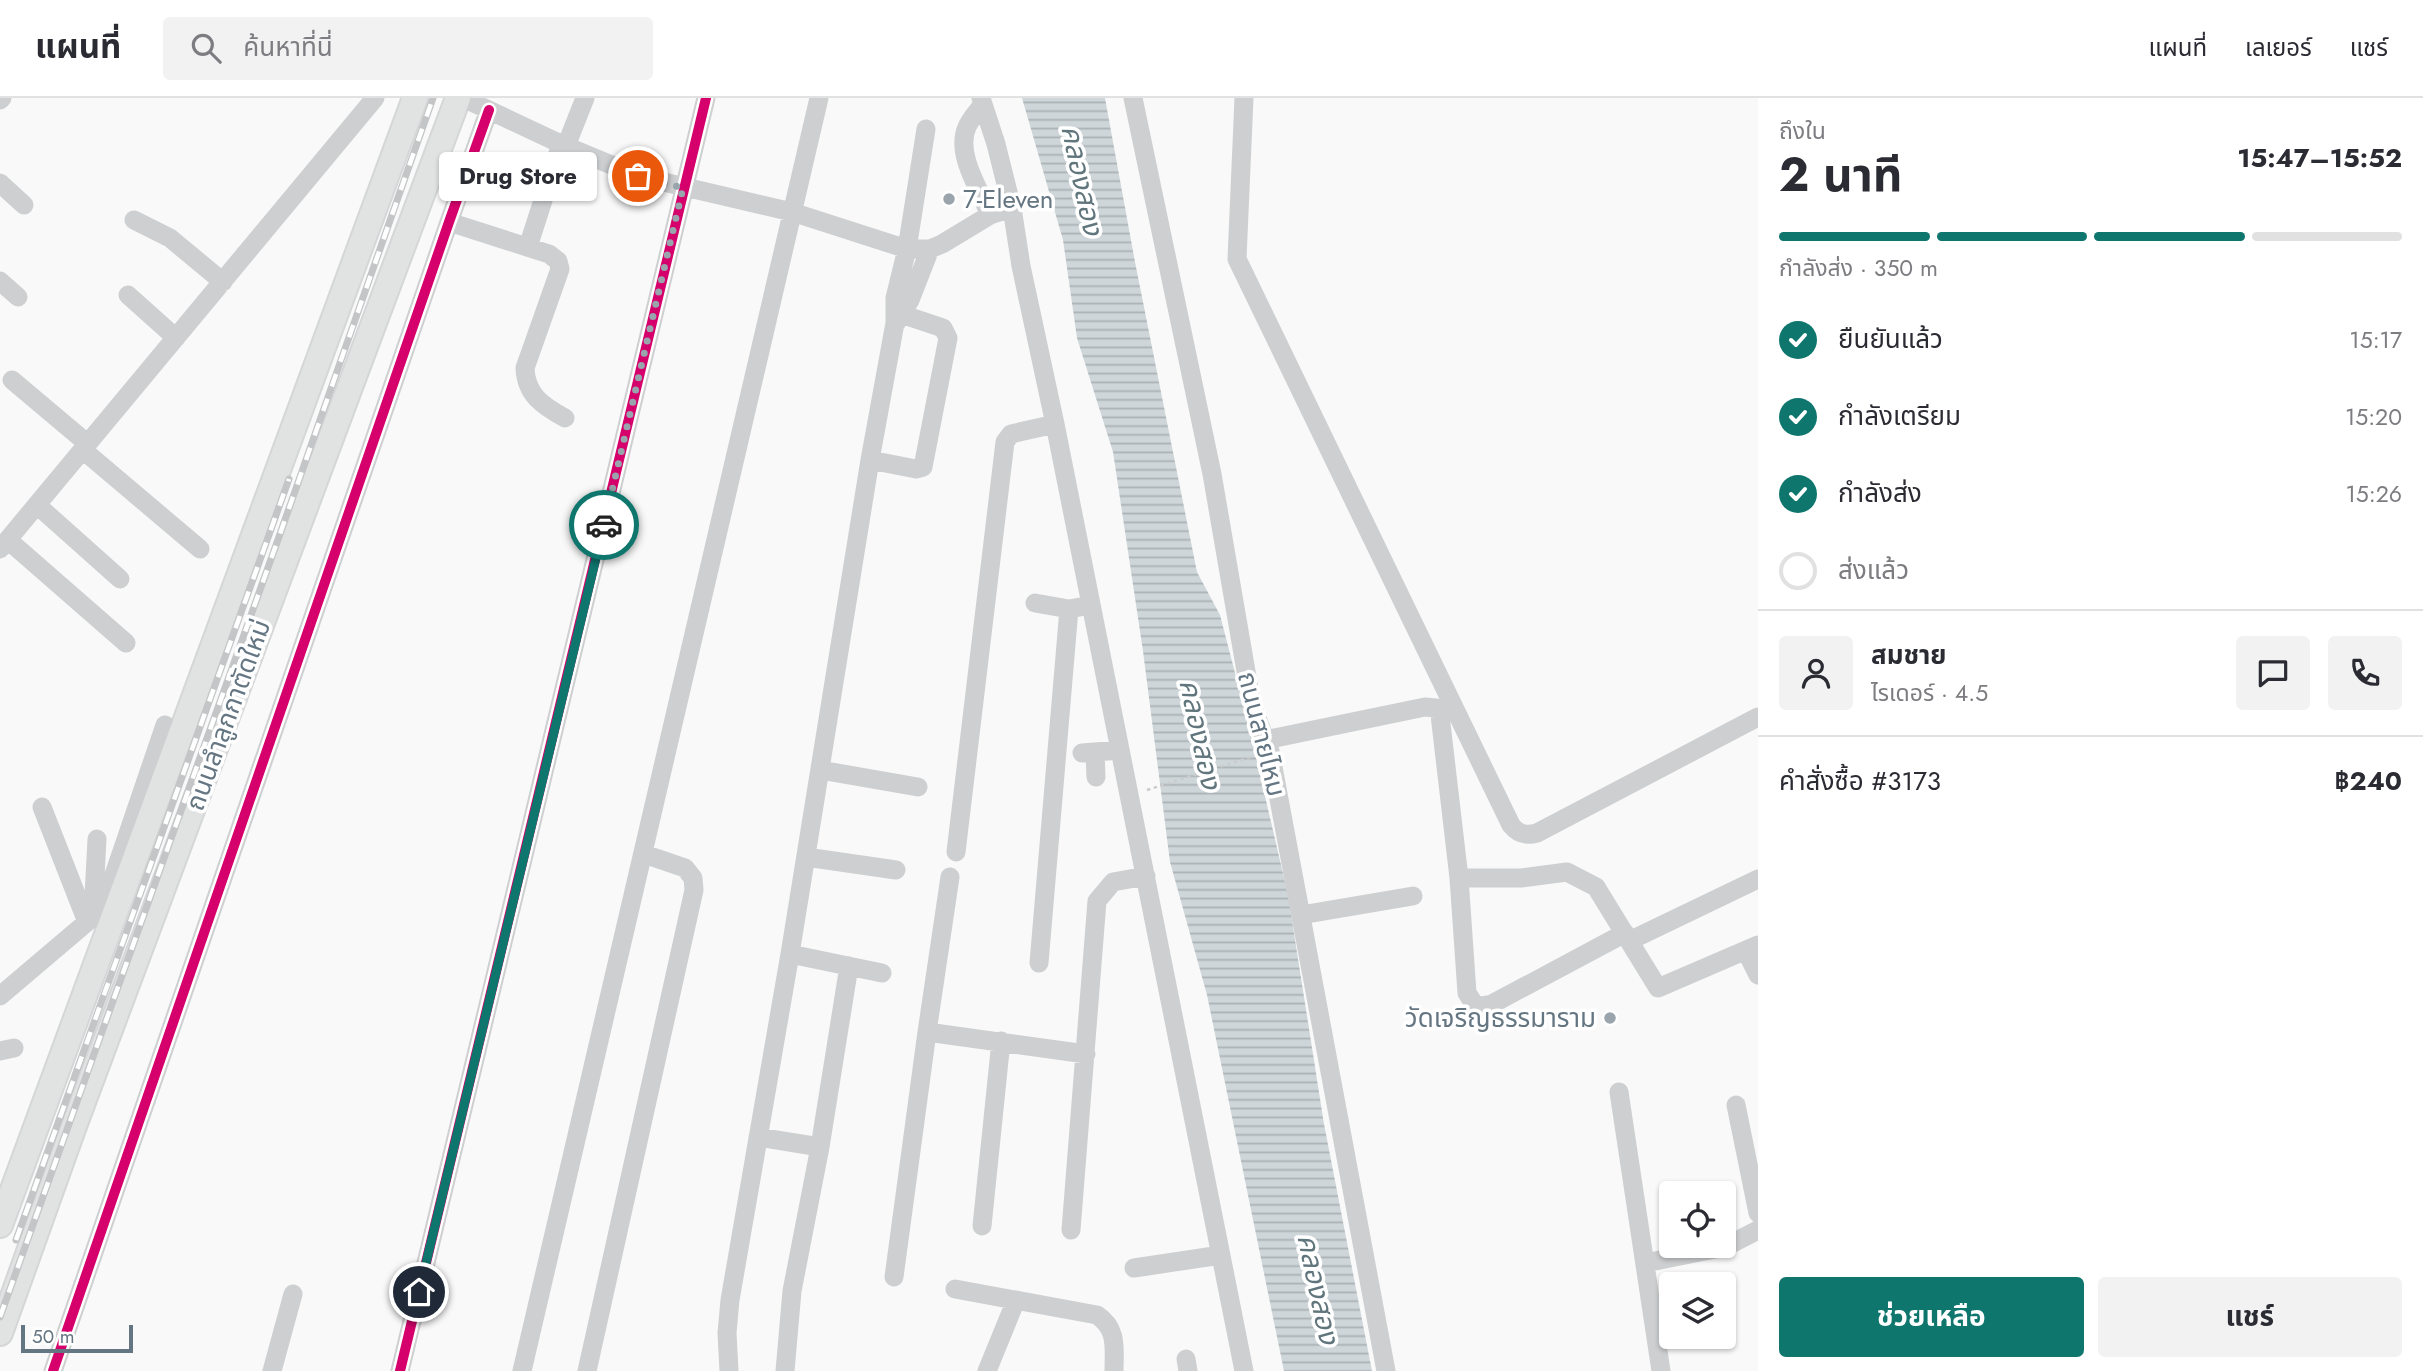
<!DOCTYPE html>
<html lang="th">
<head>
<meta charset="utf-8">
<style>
  body { margin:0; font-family:Jost,"Noto Sans Thai",sans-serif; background:#f2f2f3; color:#2b2b33; height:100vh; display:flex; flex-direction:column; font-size:26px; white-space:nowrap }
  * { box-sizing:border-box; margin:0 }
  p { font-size:23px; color:#7c7c81 }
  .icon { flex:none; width:38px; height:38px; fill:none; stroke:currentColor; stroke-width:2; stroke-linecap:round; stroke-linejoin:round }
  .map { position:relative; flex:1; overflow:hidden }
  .side { display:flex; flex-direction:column; background:#fff; width:665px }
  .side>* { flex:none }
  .tools { position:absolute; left:1659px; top:1083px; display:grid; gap:14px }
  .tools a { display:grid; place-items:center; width:77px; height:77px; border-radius:7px; background:#fff; box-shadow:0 2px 5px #0004; font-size:35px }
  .scale { position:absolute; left:21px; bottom:18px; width:112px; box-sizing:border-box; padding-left:7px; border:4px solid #657683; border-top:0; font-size:19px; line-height:24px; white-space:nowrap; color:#657683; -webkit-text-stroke:5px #fff; paint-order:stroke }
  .pin { position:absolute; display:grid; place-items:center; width:60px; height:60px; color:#fff; margin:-30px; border:4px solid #fff; border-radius:50%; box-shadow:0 2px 7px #0007 }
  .courier { position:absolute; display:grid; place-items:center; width:70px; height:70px; margin:-35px; border:5px solid #0f766e; border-radius:50%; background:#fff; color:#222; box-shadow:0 2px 9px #0007 }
  .bubble { position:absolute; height:49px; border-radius:7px; background:#fff; box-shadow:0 2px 5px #0004; font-size:23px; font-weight:700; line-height:49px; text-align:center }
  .overview em { font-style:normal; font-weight:700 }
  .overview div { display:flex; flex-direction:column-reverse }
  .overview { display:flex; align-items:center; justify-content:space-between; height:119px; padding:0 21px }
  h1 { font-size:46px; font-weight:700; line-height:52px }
  .bar { display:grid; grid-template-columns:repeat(4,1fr); gap:10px 7px; align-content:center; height:84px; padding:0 21px }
  .bar i { height:9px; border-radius:5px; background:#e1e1e2 }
  .bar .on { background:#0f766e }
  .bar p { grid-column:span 4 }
  .line { display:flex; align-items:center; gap:18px; padding:0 21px; border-top:2px solid #e1e1e2 }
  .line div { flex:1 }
  .round { display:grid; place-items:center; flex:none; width:74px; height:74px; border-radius:7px; background:#f2f2f3 }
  ol { padding:0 21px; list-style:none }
  li { display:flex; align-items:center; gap:21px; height:77px }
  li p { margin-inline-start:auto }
  li .icon { padding:7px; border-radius:50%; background:#0f766e; color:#fff; stroke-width:4 }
  li:last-child { color:#7c7c81 }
  li i { width:38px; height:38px; border:4px solid #e1e1e2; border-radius:50% }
  .action { display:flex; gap:14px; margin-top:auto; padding:14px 21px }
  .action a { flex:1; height:80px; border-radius:7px; background:#0f766e; color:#fff; font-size:28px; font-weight:700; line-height:80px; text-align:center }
  .action a+a { background:#f2f2f3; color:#2b2b33 }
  header { display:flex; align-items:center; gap:42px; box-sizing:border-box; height:98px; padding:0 35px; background:#fff; border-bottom:2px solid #e1e1e2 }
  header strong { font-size:33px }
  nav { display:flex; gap:38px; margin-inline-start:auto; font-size:24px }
  .search { width:490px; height:63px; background:#f2f2f3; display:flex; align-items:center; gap:18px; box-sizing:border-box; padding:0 24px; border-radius:7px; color:#7c7c81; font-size:26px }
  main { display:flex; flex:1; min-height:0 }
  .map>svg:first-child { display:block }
  .water { fill:url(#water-rules) }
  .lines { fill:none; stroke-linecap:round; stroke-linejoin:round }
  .major-casing { stroke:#d5d6d7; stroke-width:28 }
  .path { stroke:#cbcccd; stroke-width:2.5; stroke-dasharray:3.5 3.5; stroke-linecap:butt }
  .minor { stroke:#cecfd0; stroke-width:19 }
  .major { stroke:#e1e2e2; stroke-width:24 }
  .rail-casing { stroke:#c3c5c6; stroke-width:7 }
  .rail { stroke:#fff; stroke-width:4.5; stroke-dasharray:13; stroke-linecap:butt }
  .cycleway-casing { stroke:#fff; stroke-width:15 }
  .cycleway { stroke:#d6006c; stroke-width:10 }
  .done { stroke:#99a4ac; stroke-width:7; stroke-dasharray:0 12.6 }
  .route { stroke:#0f766e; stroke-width:9 }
  .poi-dot { fill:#99a4ac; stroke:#fff; stroke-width:2.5 }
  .labels { text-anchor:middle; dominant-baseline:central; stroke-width:7; stroke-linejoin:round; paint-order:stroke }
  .poi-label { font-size:26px; fill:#657683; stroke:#fff; text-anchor:start }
  .street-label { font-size:26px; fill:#657683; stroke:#fff }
  .water-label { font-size:28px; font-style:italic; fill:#60757c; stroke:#fff }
</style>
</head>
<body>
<header>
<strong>แผนที่</strong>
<div class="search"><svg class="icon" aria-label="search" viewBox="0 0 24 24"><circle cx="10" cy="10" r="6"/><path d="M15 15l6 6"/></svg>ค้นหาที่นี่</div>
<nav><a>แผนที่</a><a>เลเยอร์</a><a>แชร์</a></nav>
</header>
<main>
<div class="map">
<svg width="1758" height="1273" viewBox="0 0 1758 1273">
  <defs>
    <pattern id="water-rules" width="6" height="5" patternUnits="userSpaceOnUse" patternTransform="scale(1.75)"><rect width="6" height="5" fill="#ced6d9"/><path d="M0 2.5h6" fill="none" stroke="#abb2b5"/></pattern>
  </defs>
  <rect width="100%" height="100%" fill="#f9f9f9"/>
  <path class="water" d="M 1022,0 L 1105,0 L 1135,164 L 1197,474 L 1220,517 L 1248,625 L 1288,797 L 1324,1026 L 1372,1273 L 1284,1273 L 1207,897 L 1170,764 L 1143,553 L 1113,354 L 1077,240 L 1063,142 Z"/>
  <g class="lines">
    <defs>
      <path id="major" d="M 0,1127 L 415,0
        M 0,1235 L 74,1028 L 458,0"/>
    </defs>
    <use href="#major" class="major-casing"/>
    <path class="path" d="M 1147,692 L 1254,658"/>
    <path class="minor" d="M 463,0 L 561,46 L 638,78 L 792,114 L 907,151 L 930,151 L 942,146 L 990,117 L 1012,110
      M 981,0 L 996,46 L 1012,110 L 1021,168 L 1055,326 L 1244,1273
      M 1133,0 L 1212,376 L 1252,608 L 1270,653 L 1386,1273
      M 1244,0 L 1237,161 L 1511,727 C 1518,736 1526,738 1537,735 L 1758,619
      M 0,2 L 2,0
      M 983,6 C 978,13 970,21 967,29 C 955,56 980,92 990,117
      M 566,48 L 585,0
      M 0,85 L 24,107
      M 134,122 L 170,140 L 223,184
      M 449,124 L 549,156 L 558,163 L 560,171 L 525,270 C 526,297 543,308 565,320
      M 528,149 L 561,46
      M 0,183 L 18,199
      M 128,197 L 176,240
      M 896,225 L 910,202 L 930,151
      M 12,282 L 88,346
      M 83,352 L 200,451
      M 870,362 L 916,371 L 923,369 L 948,240 L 943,230 L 895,214
      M 37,407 L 120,481
      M 8,442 L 126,545
      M 0,451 L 375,0
      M 1035,505 L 1069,511 L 1080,509
      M 1265,642 L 1425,609 L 1436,610 L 1440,617 L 1459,780 L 1467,895 L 1476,909 L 1492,906 L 1625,835
      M 1095,654 L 1096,679
      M 1082,655 L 1120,652
      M 820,672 L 918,689
      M 42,709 L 87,824
      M 956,754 L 1005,344 L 1011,336 L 1055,326
      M 806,759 L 896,772
      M 1459,780 L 1521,780 L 1567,774 L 1596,789 L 1658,890 L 1758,847
      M 93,817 L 97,741
      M 1301,817 L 1413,798
      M 1629,843 L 1758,781
      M 1746,853 L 1758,877
      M 790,856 L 882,875
      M 1039,865 L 1069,511
      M 0,898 L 93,819 L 105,803 L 165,627
      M 927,934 L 1086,956
      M 0,953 L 14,950
      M 1619,994 L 1661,1273
      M 1736,1007 L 1758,1115
      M 758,1039 L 820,1049
      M 982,1128 L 1001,943
      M 1071,1132 L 1097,803 L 1113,784 L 1146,778
      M 1645,1165 L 1725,1149 L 1758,1132
      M 1134,1170 L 1221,1157
      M 894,1179 L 927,934 L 950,779
      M 955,1191 L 1097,1217 C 1118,1231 1114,1250 1114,1273
      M 1186,1261 L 1188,1273
      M 53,1273 L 449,124 L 489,12
      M 272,1273 L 293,1196
      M 400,1273 L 706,0
      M 522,1273 L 819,0
      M 587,1273 L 694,792 L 693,780 L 685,770 L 644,756
      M 729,1273 L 727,1235 L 730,1202 L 790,856 L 870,362 L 895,225 L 895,200 L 907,151 L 926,31
      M 785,1273 L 792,1193 L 820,1049 L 849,868
      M 987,1273 L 1016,1202"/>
    <use href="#major" class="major"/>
    <defs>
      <path id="rail" d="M 16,1142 L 289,381
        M 0,1219 L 280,436 L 433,0"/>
    </defs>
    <use href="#rail" class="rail-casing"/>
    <use href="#rail" class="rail"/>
    <defs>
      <path id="cycleway" d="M 53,1273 L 449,124 L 489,12
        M 400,1273 L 706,0"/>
    </defs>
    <use href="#cycleway" class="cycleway-casing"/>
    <use href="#cycleway" class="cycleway"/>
  </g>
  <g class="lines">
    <path class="done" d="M 604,427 L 683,90 L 638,78"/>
    <path class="route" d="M 419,1194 L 604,427"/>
  </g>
  <g class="poi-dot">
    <circle cx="949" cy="101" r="7"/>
    <circle cx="1610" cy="920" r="7"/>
  </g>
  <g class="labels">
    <g class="poi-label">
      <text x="963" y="101">7-Eleven</text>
      <text x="1596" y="920" text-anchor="end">วัดเจริญธรรมาราม</text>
    </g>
    <g class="street-label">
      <text transform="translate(228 617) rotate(-70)">ถนนลำลูกกาตัดใหม่</text>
      <text transform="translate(1262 636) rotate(76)">ถนนสายไหม</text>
    </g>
    <g class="water-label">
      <text transform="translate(1082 82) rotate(78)">คลองสอง</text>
      <text transform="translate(1200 636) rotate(78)">คลองสอง</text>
      <text transform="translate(1318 1191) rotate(78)">คลองสอง</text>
    </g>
  </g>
</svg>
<div class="tools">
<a><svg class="icon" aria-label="locate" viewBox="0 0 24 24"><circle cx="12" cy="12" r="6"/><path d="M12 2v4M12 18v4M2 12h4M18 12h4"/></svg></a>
<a><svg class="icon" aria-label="layers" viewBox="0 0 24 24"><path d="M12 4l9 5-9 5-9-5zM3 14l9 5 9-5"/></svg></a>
</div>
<div class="scale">50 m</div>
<div class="pin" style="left:638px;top:78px;background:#ea580c"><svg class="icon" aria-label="bag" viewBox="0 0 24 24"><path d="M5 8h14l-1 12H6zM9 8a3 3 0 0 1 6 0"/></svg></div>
<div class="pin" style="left:419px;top:1194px;background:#1f2937"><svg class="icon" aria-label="home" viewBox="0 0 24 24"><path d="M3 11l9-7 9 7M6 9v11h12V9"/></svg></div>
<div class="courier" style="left:604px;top:427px"><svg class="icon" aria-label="car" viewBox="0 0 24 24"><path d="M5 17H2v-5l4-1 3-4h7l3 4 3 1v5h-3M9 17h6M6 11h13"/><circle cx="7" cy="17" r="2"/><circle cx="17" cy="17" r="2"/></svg></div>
<div class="bubble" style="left:439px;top:54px;width:158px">Drug Store</div>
</div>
<section class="side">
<div class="overview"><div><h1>2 นาที</h1><p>ถึงใน</p></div><em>15:47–15:52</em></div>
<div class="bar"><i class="on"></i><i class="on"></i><i class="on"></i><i></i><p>กำลังส่ง · 350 m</p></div>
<ol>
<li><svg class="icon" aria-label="check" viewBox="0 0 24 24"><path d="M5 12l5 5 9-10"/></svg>ยืนยันแล้ว<p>15:17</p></li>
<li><svg class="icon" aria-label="check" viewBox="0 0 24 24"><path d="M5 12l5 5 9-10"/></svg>กำลังเตรียม<p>15:20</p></li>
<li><svg class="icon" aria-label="check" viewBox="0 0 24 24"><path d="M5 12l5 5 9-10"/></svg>กำลังส่ง<p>15:26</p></li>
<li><i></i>ส่งแล้ว</li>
</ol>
<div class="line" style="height:126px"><a class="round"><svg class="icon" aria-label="person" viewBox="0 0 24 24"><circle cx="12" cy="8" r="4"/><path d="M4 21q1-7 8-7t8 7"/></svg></a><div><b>สมชาย</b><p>ไรเดอร์ · 4.5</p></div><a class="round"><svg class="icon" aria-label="chat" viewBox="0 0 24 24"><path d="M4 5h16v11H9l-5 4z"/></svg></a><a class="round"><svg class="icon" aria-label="phone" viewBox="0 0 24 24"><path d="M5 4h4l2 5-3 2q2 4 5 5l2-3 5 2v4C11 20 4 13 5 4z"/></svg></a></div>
<div class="line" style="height:91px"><div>คำสั่งซื้อ #3173</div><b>฿240</b></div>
<div class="action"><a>ช่วยเหลือ</a><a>แชร์</a></div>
</section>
</main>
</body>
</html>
